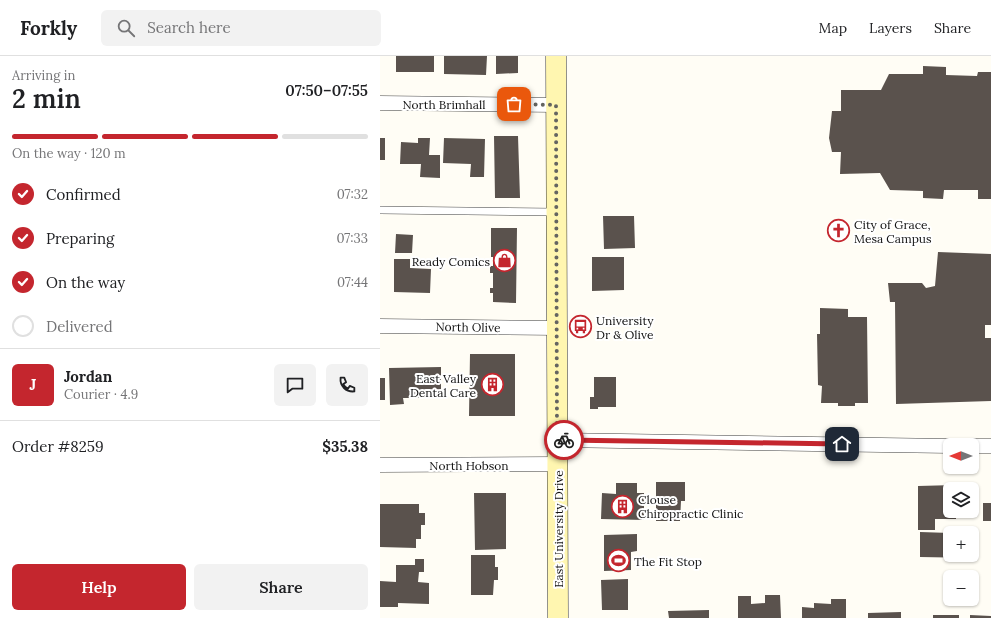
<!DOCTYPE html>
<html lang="en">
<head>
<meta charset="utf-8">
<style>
  body { margin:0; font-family:Lora,serif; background:#f2f2f2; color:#202124; height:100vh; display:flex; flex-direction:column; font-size:15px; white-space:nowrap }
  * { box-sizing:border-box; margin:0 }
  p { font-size:13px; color:#757577 }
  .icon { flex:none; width:22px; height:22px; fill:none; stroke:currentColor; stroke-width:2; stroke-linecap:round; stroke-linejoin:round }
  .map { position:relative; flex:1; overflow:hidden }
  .panel { display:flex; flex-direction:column; background:#fff; width:380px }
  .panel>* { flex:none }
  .needle { width:26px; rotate:270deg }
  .controls { position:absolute; left:563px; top:382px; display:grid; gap:8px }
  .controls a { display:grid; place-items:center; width:36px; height:36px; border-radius:6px; background:#fff; box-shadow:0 1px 3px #0004; font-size:20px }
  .pin { position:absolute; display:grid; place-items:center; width:34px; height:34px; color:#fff; margin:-17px; border-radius:8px; box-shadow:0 2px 6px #0006 }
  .courier { position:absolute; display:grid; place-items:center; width:40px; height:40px; margin:-20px; border:3px solid #c4262e; border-radius:50%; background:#fff; color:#222; box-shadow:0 1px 5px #0007 }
  .summary em { font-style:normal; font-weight:600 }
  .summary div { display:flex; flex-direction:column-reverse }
  .summary { display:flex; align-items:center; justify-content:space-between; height:68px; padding:0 12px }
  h1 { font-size:26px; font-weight:600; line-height:30px }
  .bar { display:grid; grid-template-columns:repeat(4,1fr); gap:6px 4px; align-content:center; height:48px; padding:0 12px }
  .bar i { height:5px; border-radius:3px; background:#e0e0e0 }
  .bar .on { background:#c4262e }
  .bar p { grid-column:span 4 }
  .line { display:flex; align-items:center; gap:10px; padding:0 12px; border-top:1px solid #e0e0e0 }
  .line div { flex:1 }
  .round { display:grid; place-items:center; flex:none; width:42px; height:42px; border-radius:6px; background:#f2f2f2 }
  ol { padding:0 12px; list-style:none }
  li { display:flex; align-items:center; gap:12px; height:44px }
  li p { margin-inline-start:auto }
  li .icon { padding:4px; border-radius:50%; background:#c4262e; color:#fff; stroke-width:4 }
  li:last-child { color:#757577 }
  li i { width:22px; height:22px; border:2px solid #e0e0e0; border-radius:50% }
  .button { display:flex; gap:8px; margin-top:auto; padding:8px 12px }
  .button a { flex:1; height:46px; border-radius:6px; background:#c4262e; color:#fff; font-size:16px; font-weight:600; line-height:46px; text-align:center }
  .button a+a { background:#f2f2f2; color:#202124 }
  header { display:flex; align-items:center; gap:24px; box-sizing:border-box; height:56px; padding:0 20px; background:#fff; border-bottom:1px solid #e0e0e0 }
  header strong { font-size:19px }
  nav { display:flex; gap:22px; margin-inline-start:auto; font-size:14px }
  .search { width:280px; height:36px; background:#f2f2f2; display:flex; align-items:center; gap:10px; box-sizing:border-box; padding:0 14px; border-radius:6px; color:#757577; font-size:15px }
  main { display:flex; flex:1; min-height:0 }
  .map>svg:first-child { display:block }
  .building { fill:#5a524d }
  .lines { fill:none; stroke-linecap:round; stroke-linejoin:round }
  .service-casing { stroke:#444; stroke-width:8 }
  .minor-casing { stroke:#444; stroke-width:15 }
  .secondary-casing { stroke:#333; stroke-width:21 }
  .service { stroke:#fff; stroke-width:7 }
  .minor { stroke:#fff; stroke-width:14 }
  .secondary { stroke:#fff6b0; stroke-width:20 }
  .done { stroke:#646461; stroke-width:4; stroke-dasharray:0 7.2 }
  .route { stroke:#c4262e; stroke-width:5 }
  .labels { text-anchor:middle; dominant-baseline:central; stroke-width:4; stroke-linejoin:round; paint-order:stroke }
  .street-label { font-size:12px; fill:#111; stroke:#fff }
  .poi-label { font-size:12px; fill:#111; stroke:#fff; text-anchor:start }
</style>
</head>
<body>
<header>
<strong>Forkly</strong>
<div class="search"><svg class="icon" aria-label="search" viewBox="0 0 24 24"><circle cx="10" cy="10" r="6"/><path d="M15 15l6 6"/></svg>Search here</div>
<nav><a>Map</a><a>Layers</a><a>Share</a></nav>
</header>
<main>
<section class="panel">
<div class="summary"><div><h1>2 min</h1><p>Arriving in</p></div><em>07:50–07:55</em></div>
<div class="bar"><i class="on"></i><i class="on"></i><i class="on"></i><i></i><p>On the way · 120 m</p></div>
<ol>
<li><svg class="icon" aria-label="check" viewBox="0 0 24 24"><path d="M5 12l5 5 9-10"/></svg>Confirmed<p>07:32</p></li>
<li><svg class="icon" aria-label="check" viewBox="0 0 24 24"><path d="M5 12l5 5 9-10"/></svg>Preparing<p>07:33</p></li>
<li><svg class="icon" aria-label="check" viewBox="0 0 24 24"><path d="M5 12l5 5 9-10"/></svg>On the way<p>07:44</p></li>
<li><i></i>Delivered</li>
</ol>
<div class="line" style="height:72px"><b class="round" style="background:#c4262e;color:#fff">J</b><div><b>Jordan</b><p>Courier · 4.9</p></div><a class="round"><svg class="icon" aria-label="chat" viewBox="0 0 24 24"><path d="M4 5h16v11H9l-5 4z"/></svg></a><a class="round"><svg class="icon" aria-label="phone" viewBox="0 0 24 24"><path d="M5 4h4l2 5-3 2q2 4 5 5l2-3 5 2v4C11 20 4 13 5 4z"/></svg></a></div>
<div class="line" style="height:52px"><div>Order #8259</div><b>$35.38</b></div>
<div class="button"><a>Help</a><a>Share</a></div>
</section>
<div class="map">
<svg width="611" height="562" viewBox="0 0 611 562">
  <rect width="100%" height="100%" fill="#fffdf5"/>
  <path class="building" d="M 16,0 L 54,0 L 54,16 L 16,16 Z
    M 64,0 L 107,0 L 106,19 L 64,18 Z
    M 116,0 L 138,0 L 138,17 L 116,18 Z
    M 543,10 L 566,11 L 566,19 L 597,20 L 598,16 L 611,16 L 611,143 L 598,143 L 598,134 L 564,134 L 563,143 L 543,142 L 543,135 L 510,134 L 500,117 L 460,118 L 461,96 L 452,96 L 449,82 L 452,55 L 461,55 L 461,34 L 501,34 L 509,18 L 543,18 Z
    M 114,80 L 138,80 L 140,142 L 115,142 Z
    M 0,82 L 5,82 L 5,104 L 0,104 Z
    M 38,82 L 50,82 L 49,99 L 60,99 L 60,122 L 40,121 L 41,108 L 20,108 L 21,86 L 38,87 Z
    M 64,82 L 105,83 L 104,121 L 90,121 L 91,108 L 63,107 Z
    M 223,160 L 254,160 L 255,192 L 224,193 Z
    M 111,172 L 137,172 L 136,247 L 113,246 L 113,237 L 110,237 L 110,232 L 113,232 L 113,217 L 110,217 L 110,210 L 113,210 L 113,201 L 111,201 Z
    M 16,178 L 33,179 L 32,197 L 15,197 Z
    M 558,196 L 611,198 L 611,269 L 605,269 L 605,282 L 611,282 L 611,345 L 516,348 L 515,246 L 510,246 L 508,227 L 542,227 L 546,232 L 555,230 Z
    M 212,201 L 244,201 L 244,234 L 212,235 Z
    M 14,203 L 30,203 L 30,212 L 51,213 L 50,237 L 14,236 Z
    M 440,252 L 468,253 L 468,261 L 487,261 L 488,347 L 475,347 L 475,350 L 458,350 L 458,347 L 441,347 L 442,330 L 438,329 L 437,278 L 440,278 Z
    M 90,298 L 135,298 L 135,360 L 89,360 Z
    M 61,311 L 61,342 L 23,342 L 24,348 L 10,349 L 9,312 Z
    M 214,321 L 236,321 L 236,351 L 218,351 L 218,353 L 210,353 L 210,341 L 214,341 Z
    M 0,322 L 5,322 L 5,344 L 0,344 Z
    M 276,426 L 305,426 L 305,445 L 301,445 L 300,465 L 276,465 Z
    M 236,427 L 257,427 L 257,437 L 264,437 L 264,464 L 221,463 L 222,437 L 236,438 Z
    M 575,429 L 575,433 L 570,433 L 570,455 L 576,455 L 576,463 L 555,463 L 555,474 L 538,474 L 538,430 Z
    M 94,437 L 126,437 L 126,493 L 95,494 Z
    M 603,447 L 611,447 L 611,465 L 603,465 Z
    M 0,448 L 39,448 L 39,457 L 45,457 L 45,469 L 41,469 L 41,483 L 36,483 L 36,492 L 0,491 Z
    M 574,473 L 596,473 L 596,502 L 540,501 L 540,476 L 570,477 L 570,499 L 592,499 L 592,477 L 574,477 Z
    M 257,478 L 257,495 L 251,496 L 251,514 L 224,515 L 224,479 Z
    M 91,499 L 115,499 L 115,511 L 118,511 L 118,524 L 114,524 L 113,539 L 91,539 Z
    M 35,503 L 44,503 L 44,516 L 39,516 L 38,526 L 49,527 L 49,548 L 18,547 L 18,551 L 0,551 L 0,525 L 16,526 L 16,509 L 35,509 Z
    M 248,523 L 248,554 L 222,554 L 221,524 Z
    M 385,539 L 400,539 L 401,562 L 358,562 L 358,540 L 371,540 L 371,548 L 385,547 Z
    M 451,543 L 466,543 L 466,562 L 422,562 L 422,551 L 434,552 L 434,547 L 451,548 Z
    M 329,554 L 329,562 L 289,562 L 288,555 Z
    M 521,556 L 521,562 L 488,562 L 488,557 Z
    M 553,559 L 579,559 L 579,562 L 553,562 Z
    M 590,559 L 611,560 L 611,562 L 590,562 Z"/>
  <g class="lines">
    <defs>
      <path id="service" d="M 0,154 L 174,156"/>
      <path id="minor" d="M 0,47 L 176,49
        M 0,270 L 177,272
        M 177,384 L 570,390
        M 592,390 L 611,390
        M 0,409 L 177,408"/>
      <path id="secondary" d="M 176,0 L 178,562"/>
    </defs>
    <use href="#service" class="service-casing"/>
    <use href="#minor" class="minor-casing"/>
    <use href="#secondary" class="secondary-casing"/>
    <use href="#service" class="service"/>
    <use href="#minor" class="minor"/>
    <use href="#secondary" class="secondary"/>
  </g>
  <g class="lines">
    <path class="done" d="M 134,48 L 176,49 L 177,384 L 184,384"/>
    <path class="route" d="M 184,384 L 462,388"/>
  </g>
  <defs>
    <symbol id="church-ring" viewBox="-11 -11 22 22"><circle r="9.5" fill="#fff" stroke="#c4262e" stroke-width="1.5"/><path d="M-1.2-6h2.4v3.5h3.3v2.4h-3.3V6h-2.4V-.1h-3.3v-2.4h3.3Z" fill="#c4262e"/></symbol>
    <symbol id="shop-ring" viewBox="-11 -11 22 22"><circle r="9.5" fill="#fff" stroke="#c4262e" stroke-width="1.5"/><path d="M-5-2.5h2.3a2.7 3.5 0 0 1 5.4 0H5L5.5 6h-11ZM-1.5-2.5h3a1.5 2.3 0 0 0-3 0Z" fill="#c4262e"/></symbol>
    <symbol id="bus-ring" viewBox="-11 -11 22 22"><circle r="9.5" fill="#fff" stroke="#c4262e" stroke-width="1.5"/><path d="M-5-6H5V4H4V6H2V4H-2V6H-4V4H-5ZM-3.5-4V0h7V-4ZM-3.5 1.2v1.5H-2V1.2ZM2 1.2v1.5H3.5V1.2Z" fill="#c4262e"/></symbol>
    <symbol id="building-ring" viewBox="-11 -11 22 22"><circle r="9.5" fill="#fff" stroke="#c4262e" stroke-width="1.5"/><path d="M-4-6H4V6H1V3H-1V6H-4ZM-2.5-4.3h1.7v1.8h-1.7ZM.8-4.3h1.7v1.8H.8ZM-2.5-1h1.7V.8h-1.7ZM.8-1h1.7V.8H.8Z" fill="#c4262e"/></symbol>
    <symbol id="stadium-ring" viewBox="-11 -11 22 22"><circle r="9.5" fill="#fff" stroke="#c4262e" stroke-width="1.5"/><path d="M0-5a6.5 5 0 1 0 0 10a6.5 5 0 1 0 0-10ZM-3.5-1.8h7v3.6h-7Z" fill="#c4262e"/></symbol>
  </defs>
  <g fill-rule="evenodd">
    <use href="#church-ring" x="446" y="162" width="25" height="25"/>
    <use href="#shop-ring" x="112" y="192" width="25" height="25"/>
    <use href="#bus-ring" x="188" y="258" width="25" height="25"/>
    <use href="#building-ring" x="100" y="316" width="25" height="25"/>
    <use href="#building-ring" x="230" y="438" width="25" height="25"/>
    <use href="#stadium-ring" x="226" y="492" width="25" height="25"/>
  </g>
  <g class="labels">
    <g class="street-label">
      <text x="64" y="48">North Brimhall</text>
      <text transform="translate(88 271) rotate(1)">North Olive</text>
      <text x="89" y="409">North Hobson</text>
      <text transform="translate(178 473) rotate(-90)">East University Drive</text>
    </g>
    <g class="poi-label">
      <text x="474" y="168">City of Grace,<tspan x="474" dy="14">Mesa Campus</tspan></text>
      <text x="110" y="205" text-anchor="end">Ready Comics</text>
      <text x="216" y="264">University<tspan x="216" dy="14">Dr &amp; Olive</tspan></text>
      <text x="96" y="322" text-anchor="end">East Valley<tspan x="96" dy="14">Dental Care</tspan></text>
      <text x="258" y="443">Clouse<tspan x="258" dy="14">Chiropractic Clinic</tspan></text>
      <text x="254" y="505">The Fit Stop</text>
    </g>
  </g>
</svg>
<div class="controls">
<a><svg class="needle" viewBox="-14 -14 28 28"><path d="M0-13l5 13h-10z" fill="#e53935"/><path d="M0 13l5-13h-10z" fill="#757577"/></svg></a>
<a><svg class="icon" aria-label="layers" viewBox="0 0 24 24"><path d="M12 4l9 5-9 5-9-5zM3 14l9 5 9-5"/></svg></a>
<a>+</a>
<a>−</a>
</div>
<div class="pin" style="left:134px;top:48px;background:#ea580c"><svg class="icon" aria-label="bag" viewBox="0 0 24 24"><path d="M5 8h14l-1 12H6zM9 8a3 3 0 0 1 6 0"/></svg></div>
<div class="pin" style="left:462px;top:388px;background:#1f2937"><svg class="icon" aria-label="home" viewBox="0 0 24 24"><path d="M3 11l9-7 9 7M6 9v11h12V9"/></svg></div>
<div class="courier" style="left:184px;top:384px"><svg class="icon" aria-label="bike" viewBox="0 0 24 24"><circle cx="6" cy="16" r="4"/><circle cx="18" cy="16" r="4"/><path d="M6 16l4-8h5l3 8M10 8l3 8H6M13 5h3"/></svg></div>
</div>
</main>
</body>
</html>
